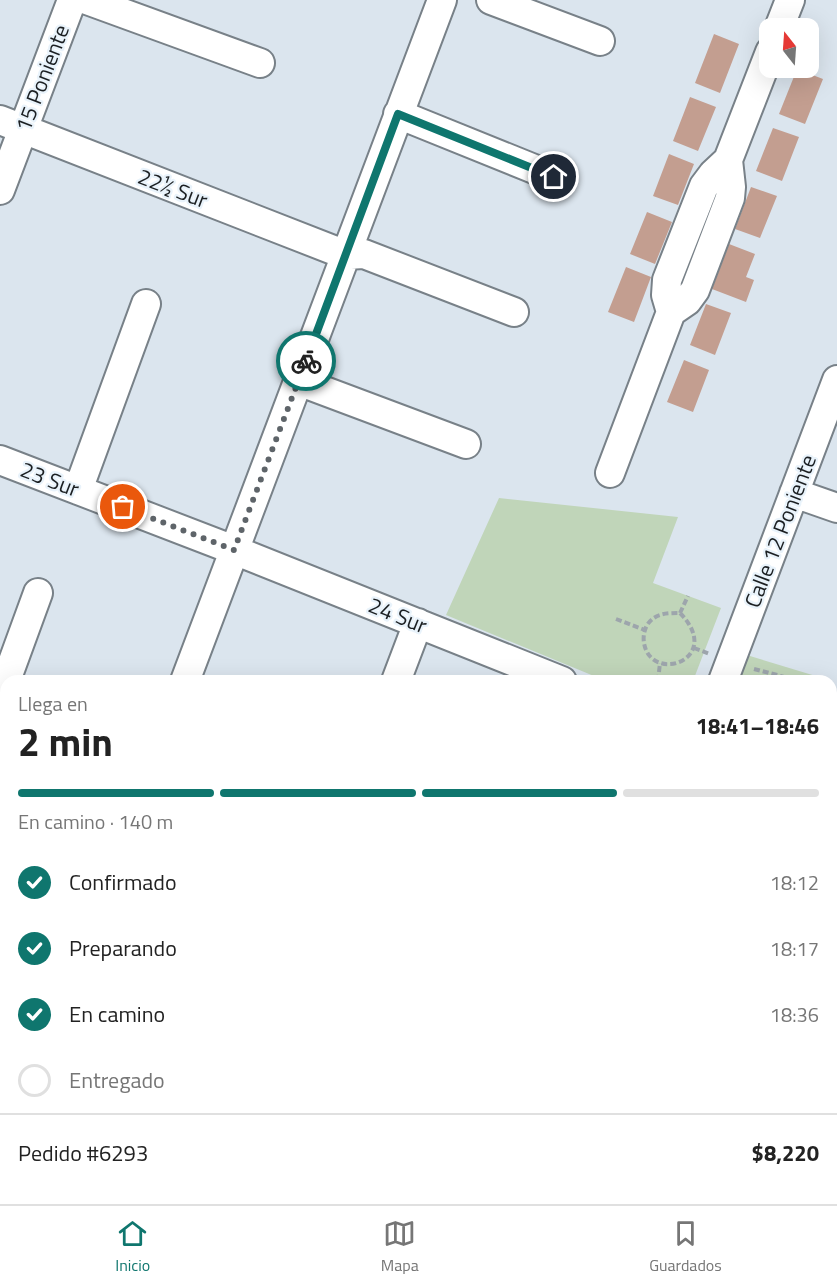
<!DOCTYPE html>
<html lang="es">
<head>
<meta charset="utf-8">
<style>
  body { margin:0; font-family:"Titillium Web",sans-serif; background:#f2f2f2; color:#222; height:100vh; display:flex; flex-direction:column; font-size:22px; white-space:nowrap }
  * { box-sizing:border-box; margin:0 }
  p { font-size:20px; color:#767676 }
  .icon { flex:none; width:33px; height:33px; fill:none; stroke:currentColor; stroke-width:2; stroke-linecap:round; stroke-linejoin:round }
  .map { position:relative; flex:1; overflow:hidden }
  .drawer { position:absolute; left:0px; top:675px; width:837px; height:530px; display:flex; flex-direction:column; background:#fff; border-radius:18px 18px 0 0; box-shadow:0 6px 24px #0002 }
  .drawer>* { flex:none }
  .needle { width:39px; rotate:343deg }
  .buttons { position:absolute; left:759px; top:18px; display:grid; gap:12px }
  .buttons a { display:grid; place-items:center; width:60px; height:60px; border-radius:12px; background:#fff; box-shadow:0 6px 24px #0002; font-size:30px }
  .pin { position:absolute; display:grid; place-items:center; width:51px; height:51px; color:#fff; margin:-26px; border:3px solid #fff; border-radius:50%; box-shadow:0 2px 6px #0007 }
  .courier { position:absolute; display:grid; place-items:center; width:60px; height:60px; margin:-30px; border:4px solid #0f766e; border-radius:50%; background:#fff; color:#222; box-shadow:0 2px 8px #0007 }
  .headline em { font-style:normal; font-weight:700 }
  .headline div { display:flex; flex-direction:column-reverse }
  .headline { display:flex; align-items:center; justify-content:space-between; height:102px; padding:0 18px }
  h1 { font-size:39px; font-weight:700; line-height:45px }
  .bar { display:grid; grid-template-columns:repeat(4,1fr); gap:9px 6px; align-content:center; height:72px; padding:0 18px }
  .bar i { height:8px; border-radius:4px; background:#e0e0e0 }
  .bar .active { background:#0f766e }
  .bar p { grid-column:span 4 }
  .line { display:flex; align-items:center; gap:15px; padding:0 18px; border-top:2px solid #e0e0e0 }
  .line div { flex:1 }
  ol { padding:0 18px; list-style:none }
  li { display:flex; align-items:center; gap:18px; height:66px }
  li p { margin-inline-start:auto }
  li .icon { padding:6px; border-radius:50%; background:#0f766e; color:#fff; stroke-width:4 }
  li:last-child { color:#767676 }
  li i { width:33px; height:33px; border:3px solid #e0e0e0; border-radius:50% }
  .dock { display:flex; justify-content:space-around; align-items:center; height:84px; border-top:2px solid #e0e0e0; background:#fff; font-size:16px; color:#767676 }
  .dock a { display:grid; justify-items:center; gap:3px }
  .dock .active { color:#0f766e }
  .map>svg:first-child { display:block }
  .green { fill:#c0d5b9 }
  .building { fill:#c39e90 }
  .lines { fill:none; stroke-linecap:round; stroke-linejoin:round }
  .minor-casing { stroke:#788188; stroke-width:32 }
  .path { stroke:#9da5ac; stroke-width:4; stroke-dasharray:6 3; stroke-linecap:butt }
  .minor { stroke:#fff; stroke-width:28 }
  .done { stroke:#5e6469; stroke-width:6; stroke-dasharray:0 10.8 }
  .route { stroke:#0f766e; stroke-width:8 }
  .labels { text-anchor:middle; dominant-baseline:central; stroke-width:4.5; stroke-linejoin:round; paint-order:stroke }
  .street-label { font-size:22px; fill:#1b1f22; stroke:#e9f3fb }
</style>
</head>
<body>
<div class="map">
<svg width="837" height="1204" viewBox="0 0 837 1204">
  <rect width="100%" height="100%" fill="#dbe5ee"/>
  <path class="green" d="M 499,498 L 678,517 L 653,583 L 721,608 L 693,681 L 606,681 L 446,615 Z
    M 727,649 L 819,677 L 817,681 L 715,681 Z
    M 0,989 L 6,992 L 6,1071 L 0,1077 Z"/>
  <path class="building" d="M 714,34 L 739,44 L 720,93 L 695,83 Z
    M 797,69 L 823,79 L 805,124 L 779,114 Z
    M 690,97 L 716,107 L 698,151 L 673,141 Z
    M 773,128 L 799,137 L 782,181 L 756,171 Z
    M 669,154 L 694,164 L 678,205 L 653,196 Z
    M 751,187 L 777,196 L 760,238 L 735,229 Z
    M 647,212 L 672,222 L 655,264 L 630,254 Z
    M 729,244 L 755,254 L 746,277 L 754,280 L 746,302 L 712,289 Z
    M 626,267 L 651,277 L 634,322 L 608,312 Z
    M 706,304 L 731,313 L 715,355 L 690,345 Z
    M 684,360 L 709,370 L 693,412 L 667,402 Z"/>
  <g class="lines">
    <defs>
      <path id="minor" d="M 87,0 L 260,63
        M 491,0 L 600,41
        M 779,28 L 790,0
        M 398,114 L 554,177
        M 0,120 L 346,255 L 364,254 L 514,312
        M 0,190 L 72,0
        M 671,312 L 666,295 L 667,280 L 704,186 L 713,174 L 728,160
        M 298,381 L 466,444
        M 0,460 L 234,550 L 562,681
        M 610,473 L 671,312 L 687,301 L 695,290 L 730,198 L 731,187 L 728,160 L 770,52
        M 78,490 L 146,304
        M 794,493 L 837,508
        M 185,681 L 442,0
        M 396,681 L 418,623
        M 723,681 L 837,380
        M 0,697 L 38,593
        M 831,759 L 837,760
        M 0,777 L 6,779
        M 831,861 L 837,823
        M 831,1084 L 837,1084
        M 0,1100 L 6,1097
        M 831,1197 L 837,1197
        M 122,1198 L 200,1204
        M 575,1198 L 630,1198
        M 5,1204 C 0,1193 0,1183 6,1173
        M 55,1204 L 64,1199 L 89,1198
        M 419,1204 L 419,1198"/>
    </defs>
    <use href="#minor" class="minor-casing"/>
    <path class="path" d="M 680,613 C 725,659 651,685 644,643 C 643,637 644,631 647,625 C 655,613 667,613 680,613 Z
      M 680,613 L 688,596
      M 616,619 L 645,630
      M 694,648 L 710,654
      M 754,669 L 800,681
      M 658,681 L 660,663
      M 0,1026 L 6,1020
      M 0,1053 L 6,1074"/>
    <use href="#minor" class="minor"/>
  </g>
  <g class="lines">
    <path class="done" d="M 123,507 L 234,550 L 306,361"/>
    <path class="route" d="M 306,361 L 398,114 L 554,177"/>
  </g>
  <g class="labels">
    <g class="street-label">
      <text transform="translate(42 78) rotate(-69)">15 Poniente</text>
      <text transform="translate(173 188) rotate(21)">22½ Sur</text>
      <text transform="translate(50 479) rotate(21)">23 Sur</text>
      <text transform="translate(780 531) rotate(-69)">Calle 12 Poniente</text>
      <text transform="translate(398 615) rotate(22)">24 Sur</text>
    </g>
  </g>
</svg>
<div class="buttons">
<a><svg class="needle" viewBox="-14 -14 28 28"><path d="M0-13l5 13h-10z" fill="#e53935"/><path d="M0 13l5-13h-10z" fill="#767676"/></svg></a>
</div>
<div class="pin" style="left:123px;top:507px;background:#ea580c"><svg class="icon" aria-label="bag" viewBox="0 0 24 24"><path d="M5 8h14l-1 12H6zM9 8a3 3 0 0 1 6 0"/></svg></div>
<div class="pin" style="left:554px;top:177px;background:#1f2937"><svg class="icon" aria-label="home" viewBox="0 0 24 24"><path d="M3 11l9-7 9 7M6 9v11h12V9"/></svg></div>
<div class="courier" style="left:306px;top:361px"><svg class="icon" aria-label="bike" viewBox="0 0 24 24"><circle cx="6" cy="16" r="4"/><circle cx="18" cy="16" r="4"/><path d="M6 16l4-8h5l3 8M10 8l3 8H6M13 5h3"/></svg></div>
<section class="drawer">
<div class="headline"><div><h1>2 min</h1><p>Llega en</p></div><em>18:41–18:46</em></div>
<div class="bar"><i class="active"></i><i class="active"></i><i class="active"></i><i></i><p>En camino · 140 m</p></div>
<ol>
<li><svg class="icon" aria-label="check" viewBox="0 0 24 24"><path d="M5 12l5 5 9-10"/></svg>Confirmado<p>18:12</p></li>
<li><svg class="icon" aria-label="check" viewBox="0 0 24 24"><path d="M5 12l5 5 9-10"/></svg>Preparando<p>18:17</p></li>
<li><svg class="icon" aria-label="check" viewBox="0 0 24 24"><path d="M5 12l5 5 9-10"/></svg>En camino<p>18:36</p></li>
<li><i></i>Entregado</li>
</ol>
<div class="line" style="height:78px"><div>Pedido #6293</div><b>$8,220</b></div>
</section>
</div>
<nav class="dock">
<a class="active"><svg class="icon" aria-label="home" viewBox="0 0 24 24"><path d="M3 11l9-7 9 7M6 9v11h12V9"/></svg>Inicio</a>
<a><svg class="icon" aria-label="map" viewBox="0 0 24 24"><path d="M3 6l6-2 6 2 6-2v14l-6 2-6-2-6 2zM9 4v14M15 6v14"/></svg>Mapa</a>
<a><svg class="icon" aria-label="saved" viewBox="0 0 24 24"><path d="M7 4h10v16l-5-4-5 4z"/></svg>Guardados</a>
</nav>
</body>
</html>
